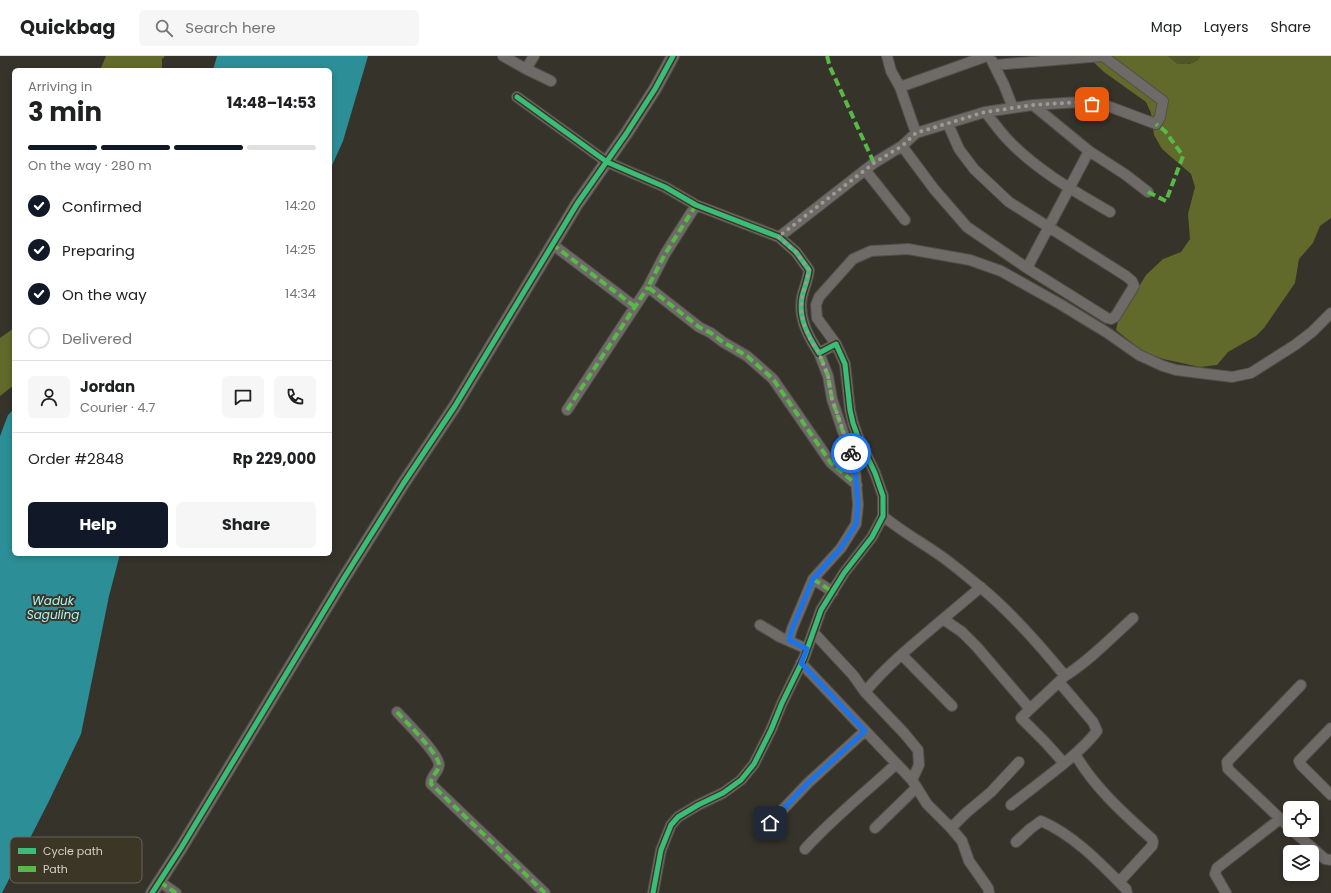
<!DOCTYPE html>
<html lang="en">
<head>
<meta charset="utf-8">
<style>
  body { margin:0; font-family:Poppins,sans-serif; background:#f6f6f6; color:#202124; height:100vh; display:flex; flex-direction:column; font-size:15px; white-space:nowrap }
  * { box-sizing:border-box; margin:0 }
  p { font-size:13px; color:#757577 }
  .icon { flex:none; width:22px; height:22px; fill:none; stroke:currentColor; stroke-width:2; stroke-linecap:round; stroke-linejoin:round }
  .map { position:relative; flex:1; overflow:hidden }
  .panel { position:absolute; left:12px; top:12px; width:320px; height:488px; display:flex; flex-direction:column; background:#fff; border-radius:6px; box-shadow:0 2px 6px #0003 }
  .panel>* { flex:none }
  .buttons { position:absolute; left:1283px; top:745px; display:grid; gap:8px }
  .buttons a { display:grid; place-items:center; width:36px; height:36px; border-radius:6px; background:#fff; box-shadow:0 2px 6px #0003; font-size:20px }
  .pin { position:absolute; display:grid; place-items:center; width:34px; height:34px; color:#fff; margin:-17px; border-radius:8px; box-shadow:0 2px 6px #0006 }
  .courier { position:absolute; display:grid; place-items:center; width:40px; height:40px; margin:-20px; border:3px solid #1a73e8; border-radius:50%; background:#fff; color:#222; box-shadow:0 1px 5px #0007 }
  .summary em { font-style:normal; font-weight:700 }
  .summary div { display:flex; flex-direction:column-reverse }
  .summary { display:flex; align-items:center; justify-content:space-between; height:68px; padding:0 16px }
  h1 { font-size:26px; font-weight:700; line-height:30px }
  .bar { display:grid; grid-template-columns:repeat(4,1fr); gap:6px 4px; align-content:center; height:48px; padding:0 16px }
  .bar i { height:5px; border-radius:3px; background:#e0e0e0 }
  .bar .on { background:#111827 }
  .bar p { grid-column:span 4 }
  .line { display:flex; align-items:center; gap:10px; padding:0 16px; border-top:1px solid #e0e0e0 }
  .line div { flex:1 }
  .round { display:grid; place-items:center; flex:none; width:42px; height:42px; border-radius:6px; background:#f6f6f6 }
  ol { padding:0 16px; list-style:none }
  li { display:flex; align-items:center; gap:12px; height:44px }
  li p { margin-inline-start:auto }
  li .icon { padding:4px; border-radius:50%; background:#111827; color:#fff; stroke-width:4 }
  li:last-child { color:#757577 }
  li i { width:22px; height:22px; border:2px solid #e0e0e0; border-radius:50% }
  .action { display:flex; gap:8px; margin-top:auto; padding:8px 16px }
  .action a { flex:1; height:46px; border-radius:6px; background:#111827; color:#fff; font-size:16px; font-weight:700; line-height:46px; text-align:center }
  .action a+a { background:#f6f6f6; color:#202124 }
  header { display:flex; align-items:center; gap:24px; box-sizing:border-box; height:56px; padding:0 20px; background:#fff; border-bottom:1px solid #e0e0e0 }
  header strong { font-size:19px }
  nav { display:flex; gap:22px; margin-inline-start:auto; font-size:14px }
  .search { width:280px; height:36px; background:#f6f6f6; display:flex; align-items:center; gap:10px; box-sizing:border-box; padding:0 14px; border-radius:6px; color:#757577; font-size:15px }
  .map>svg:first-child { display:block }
  .green { fill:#505626 }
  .forest { fill:#61692b }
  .water { fill:#2c8e96 }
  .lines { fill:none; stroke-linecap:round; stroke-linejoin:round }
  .minor-casing { stroke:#524f48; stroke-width:12 }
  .tertiary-casing { stroke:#524f48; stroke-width:14 }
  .minor { stroke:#6d6a68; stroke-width:10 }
  .tertiary { stroke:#6d6a68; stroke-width:12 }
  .quiet { stroke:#58b947; stroke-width:4; stroke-dasharray:8 4; stroke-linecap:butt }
  .cycleway-casing { stroke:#3b3626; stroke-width:8 }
  .cycleway { stroke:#3abd76; stroke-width:5 }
  .done { stroke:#9d9a92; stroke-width:4; stroke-dasharray:0 7.2 }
  .route { stroke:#1a73e8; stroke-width:5 }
  .labels { text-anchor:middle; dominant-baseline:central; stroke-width:4; stroke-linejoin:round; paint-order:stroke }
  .water-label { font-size:12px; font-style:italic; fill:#a8f3fb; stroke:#3b3626 }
  .key { fill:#3b3626; stroke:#696557; stroke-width:1 }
  .key-label { font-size:11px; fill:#d5d2c9 }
</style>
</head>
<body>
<header>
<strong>Quickbag</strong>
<div class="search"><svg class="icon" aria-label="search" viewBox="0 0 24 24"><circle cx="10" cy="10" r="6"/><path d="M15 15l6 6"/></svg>Search here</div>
<nav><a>Map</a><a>Layers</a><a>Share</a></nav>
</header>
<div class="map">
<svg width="1331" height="837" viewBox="0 0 1331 837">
  <rect width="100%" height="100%" fill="#36332b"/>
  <path class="green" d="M 1168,0 L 1200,0 L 1198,4 L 1188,8 L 1178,8 Z"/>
  <path class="forest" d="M 106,0 L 165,0 L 162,3 L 162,14 L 100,14 Z
    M 1087,0 L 1168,0 L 1178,8 L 1189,8 L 1198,4 L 1200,0 L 1331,0 L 1331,162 L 1320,170 L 1313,187 L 1299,203 L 1295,227 L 1264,272 L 1256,280 L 1228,296 L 1217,309 L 1200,311 L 1163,303 L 1142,295 L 1116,274 L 1118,265 L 1146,219 L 1163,203 L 1181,196 L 1190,183 L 1188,158 L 1195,131 L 1191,118 L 1162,93 L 1154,79 L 1151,57 L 1146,46 L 1104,16 Z
    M 14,272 L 14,329 L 0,340 L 0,282 Z"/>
  <path class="water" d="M 217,0 L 368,0 L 343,85 L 330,114 L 330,14 L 213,14 Z
    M 14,353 L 14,498 L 120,498 L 109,540 L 81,678 L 49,745 L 2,837 L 0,837 L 0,380 L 8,359 Z"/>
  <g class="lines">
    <defs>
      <path id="minor" d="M 503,0 L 526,13 L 534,0
        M 887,0 L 891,15 L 900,31 L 916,77
        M 992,5 L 1004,29 L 1013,52
        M 995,9 L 1103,0
        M 526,13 L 551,25
        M 900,31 L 987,0
        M 517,41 L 607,106 L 665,131 L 696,149 L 779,181 L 796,196 L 809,214 C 808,224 804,232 802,241 C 798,262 808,280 819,297 L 836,288 L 845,308 L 850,354 L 853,367 L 858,381 L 875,417 L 883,440 L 883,460 L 872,481 L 844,517 L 821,554 L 804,602 L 782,647 L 771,674 L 754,708 L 741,724 L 723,737 L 698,749 L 678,761 L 671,769 L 661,794 L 653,837
        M 1033,49 L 1089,95 L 1126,119 L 1148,136
        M 985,56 C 993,65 1000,76 1009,85 C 1038,115 1074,135 1110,156
        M 902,90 L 934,133 L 967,171 L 1027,212 L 1107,262 L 1111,263 L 1115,261 L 1134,230 L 1132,225 L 1126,220 L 1009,146 L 974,113 L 959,93 L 948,68
        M 866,115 L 905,164
        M 696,149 L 665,198 L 648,231 L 699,271 L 711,277 L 723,286 L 747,300 L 773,323 L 831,407 L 857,429
        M 779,181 L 874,107 L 902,90 L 916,77 L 985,56 L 1033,49 L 1080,46 L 1105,49 L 1156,68 L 1160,61 L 1163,45 L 1103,0
        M 552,188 L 634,250
        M 1027,212 L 1089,95
        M 836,288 L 817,262 L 816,249 L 819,241 L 853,203 L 871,195 L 908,193 L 970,204 L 1001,215 L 1060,248 L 1106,276 L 1139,299 L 1163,310 L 1176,314 L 1232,321 L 1251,317 L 1295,289 L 1312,276 L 1331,257
        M 567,354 L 648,231
        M 883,460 C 901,475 921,486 941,500 C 954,509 966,520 979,530 C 1011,556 1039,588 1065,620 C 1090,604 1111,582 1133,562
        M 813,523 L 833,536
        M 943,563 L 981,531
        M 760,569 L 780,581 L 807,593
        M 813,576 L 853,619 L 865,636
        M 789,584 L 792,573 L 813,523 L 841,492 L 856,468 L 858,449 L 855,412 L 832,343 L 828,320 L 819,297
        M 902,599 L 952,650
        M 801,607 L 912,724
        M 1030,653 L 1062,623
        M 397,656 C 406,666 437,696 439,708 C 440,715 430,720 431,728 L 545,837
        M 1331,672 L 1299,705 L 1301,709 L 1331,739
        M 1075,698 C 1094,731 1124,758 1152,783 L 1153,786 L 1152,790 L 1119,826
        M 1011,749 C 1038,727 1077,701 1097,675 L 1093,666 L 1059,626
        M 770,767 L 808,727 L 865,675
        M 875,772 L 916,732
        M 951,772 L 966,757 L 991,736 L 1019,706
        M 1290,772 L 1228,713 L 1227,706 L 1301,629
        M 1292,774 L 1325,803 L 1331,804
        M 1016,786 L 1030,773 L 1041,765 C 1074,779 1101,808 1126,833 L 1127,837
        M 805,793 C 833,762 866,736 896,708
        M 160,826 L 176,837
        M 989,837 L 988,832 L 969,805 L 962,785 L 951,772 L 927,748 L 912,724 L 919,709 L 918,694 L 904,677 L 865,636 C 888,608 916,586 943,563 L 962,576 L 976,590 L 1030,653 L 1021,662 L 1045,686 L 1064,707
        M 1226,837 L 1215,818 L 1217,812 L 1280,763"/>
      <path id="tertiary" d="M 152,837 L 181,792 L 344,522 L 403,428 L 455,350 L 577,148 L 626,78 L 655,33 L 673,0"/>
    </defs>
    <use href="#minor" class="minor-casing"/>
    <use href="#tertiary" class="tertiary-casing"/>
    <use href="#minor" class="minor"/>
    <use href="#tertiary" class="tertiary"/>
    <path class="quiet" d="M 827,0 L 830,11 L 874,107
      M 1148,136 L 1166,145 L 1183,100 L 1165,75 L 1156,68
      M 696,149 L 665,198 L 648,231 L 699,271 L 711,277 L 723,286 L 747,300 L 773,323 L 831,407 L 857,429
      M 552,188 L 634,250
      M 567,354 L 648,231
      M 813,523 L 833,536
      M 789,584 L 792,573 L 813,523 L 841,492 L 856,468 L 858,449 L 855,412 L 832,343 L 828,320 L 819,297
      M 397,656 C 406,666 437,696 439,708 C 440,715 430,720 431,728 L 545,837
      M 160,826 L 176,837"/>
    <defs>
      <path id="cycleway" d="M 517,41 L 607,106 L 665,131 L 696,149 L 779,181 L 796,196 L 809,214 C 808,224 804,232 802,241 C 798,262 808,280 819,297 L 836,288 L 845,308 L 850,354 L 853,367 L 858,381 L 875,417 L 883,440 L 883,460 L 872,481 L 844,517 L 821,554 L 804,602 L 782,647 L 771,674 L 754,708 L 741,724 L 723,737 L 698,749 L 678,761 L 671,769 L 661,794 L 653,837
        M 152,837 L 181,792 L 344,522 L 403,428 L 455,350 L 577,148 L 626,78 L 655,33 L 673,0"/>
    </defs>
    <use href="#cycleway" class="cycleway-casing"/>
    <use href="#cycleway" class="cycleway"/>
  </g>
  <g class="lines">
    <path class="done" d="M 851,397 L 832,343 L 828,320 L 819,297 L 810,283 L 804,268 L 801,254 L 802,242 L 809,214 L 796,196 L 778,181 L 874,107 L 902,90 L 916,77 L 985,56 L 1033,49 L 1080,46 L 1092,48"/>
    <path class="route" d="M 770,767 L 808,727 L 865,675 L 801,607 L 807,593 L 789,584 L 792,573 L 813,523 L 841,492 L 856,468 L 858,449 L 855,412 L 851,397"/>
  </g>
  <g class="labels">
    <g class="water-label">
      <text x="53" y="544">Waduk<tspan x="53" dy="14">Saguling</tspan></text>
    </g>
  </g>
  <rect x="10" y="781" width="132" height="46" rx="6" class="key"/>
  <rect x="18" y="792" width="18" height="6" fill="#3abd76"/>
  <rect x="18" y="810" width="18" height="6" fill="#58b947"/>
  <g class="key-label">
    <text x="43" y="799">Cycle path</text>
    <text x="43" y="817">Path</text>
  </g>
</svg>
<div class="buttons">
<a><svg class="icon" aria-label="locate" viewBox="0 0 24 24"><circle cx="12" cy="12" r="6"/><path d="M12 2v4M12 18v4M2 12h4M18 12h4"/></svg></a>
<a><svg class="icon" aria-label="layers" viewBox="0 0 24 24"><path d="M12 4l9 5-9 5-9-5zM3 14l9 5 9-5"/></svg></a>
</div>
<div class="pin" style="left:1092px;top:48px;background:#ea580c"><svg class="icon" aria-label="bag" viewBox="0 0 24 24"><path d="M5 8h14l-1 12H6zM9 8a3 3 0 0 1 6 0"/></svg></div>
<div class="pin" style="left:770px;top:767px;background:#1f2937"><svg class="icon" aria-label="home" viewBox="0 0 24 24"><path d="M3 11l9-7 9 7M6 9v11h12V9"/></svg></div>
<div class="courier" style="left:851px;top:397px"><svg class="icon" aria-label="bike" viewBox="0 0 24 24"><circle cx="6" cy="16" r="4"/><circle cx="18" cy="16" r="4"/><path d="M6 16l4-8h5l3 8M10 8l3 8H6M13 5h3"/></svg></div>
<section class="panel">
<div class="summary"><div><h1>3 min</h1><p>Arriving in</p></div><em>14:48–14:53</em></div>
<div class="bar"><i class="on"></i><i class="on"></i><i class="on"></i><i></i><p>On the way · 280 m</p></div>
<ol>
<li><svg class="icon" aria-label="check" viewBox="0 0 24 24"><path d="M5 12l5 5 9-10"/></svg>Confirmed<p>14:20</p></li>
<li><svg class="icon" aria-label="check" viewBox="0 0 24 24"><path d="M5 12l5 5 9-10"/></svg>Preparing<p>14:25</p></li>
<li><svg class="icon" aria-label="check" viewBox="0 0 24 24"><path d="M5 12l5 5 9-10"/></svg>On the way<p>14:34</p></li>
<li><i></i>Delivered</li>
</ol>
<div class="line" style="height:72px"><a class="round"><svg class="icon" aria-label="person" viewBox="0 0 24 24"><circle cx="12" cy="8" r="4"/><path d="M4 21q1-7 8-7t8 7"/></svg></a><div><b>Jordan</b><p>Courier · 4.7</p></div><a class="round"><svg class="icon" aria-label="chat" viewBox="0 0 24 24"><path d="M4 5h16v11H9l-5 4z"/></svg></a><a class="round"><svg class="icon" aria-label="phone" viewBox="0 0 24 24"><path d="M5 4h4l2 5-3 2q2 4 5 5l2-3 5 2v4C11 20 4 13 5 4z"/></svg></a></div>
<div class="line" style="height:52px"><div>Order #2848</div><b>Rp 229,000</b></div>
<div class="action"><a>Help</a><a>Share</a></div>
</section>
</div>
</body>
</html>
